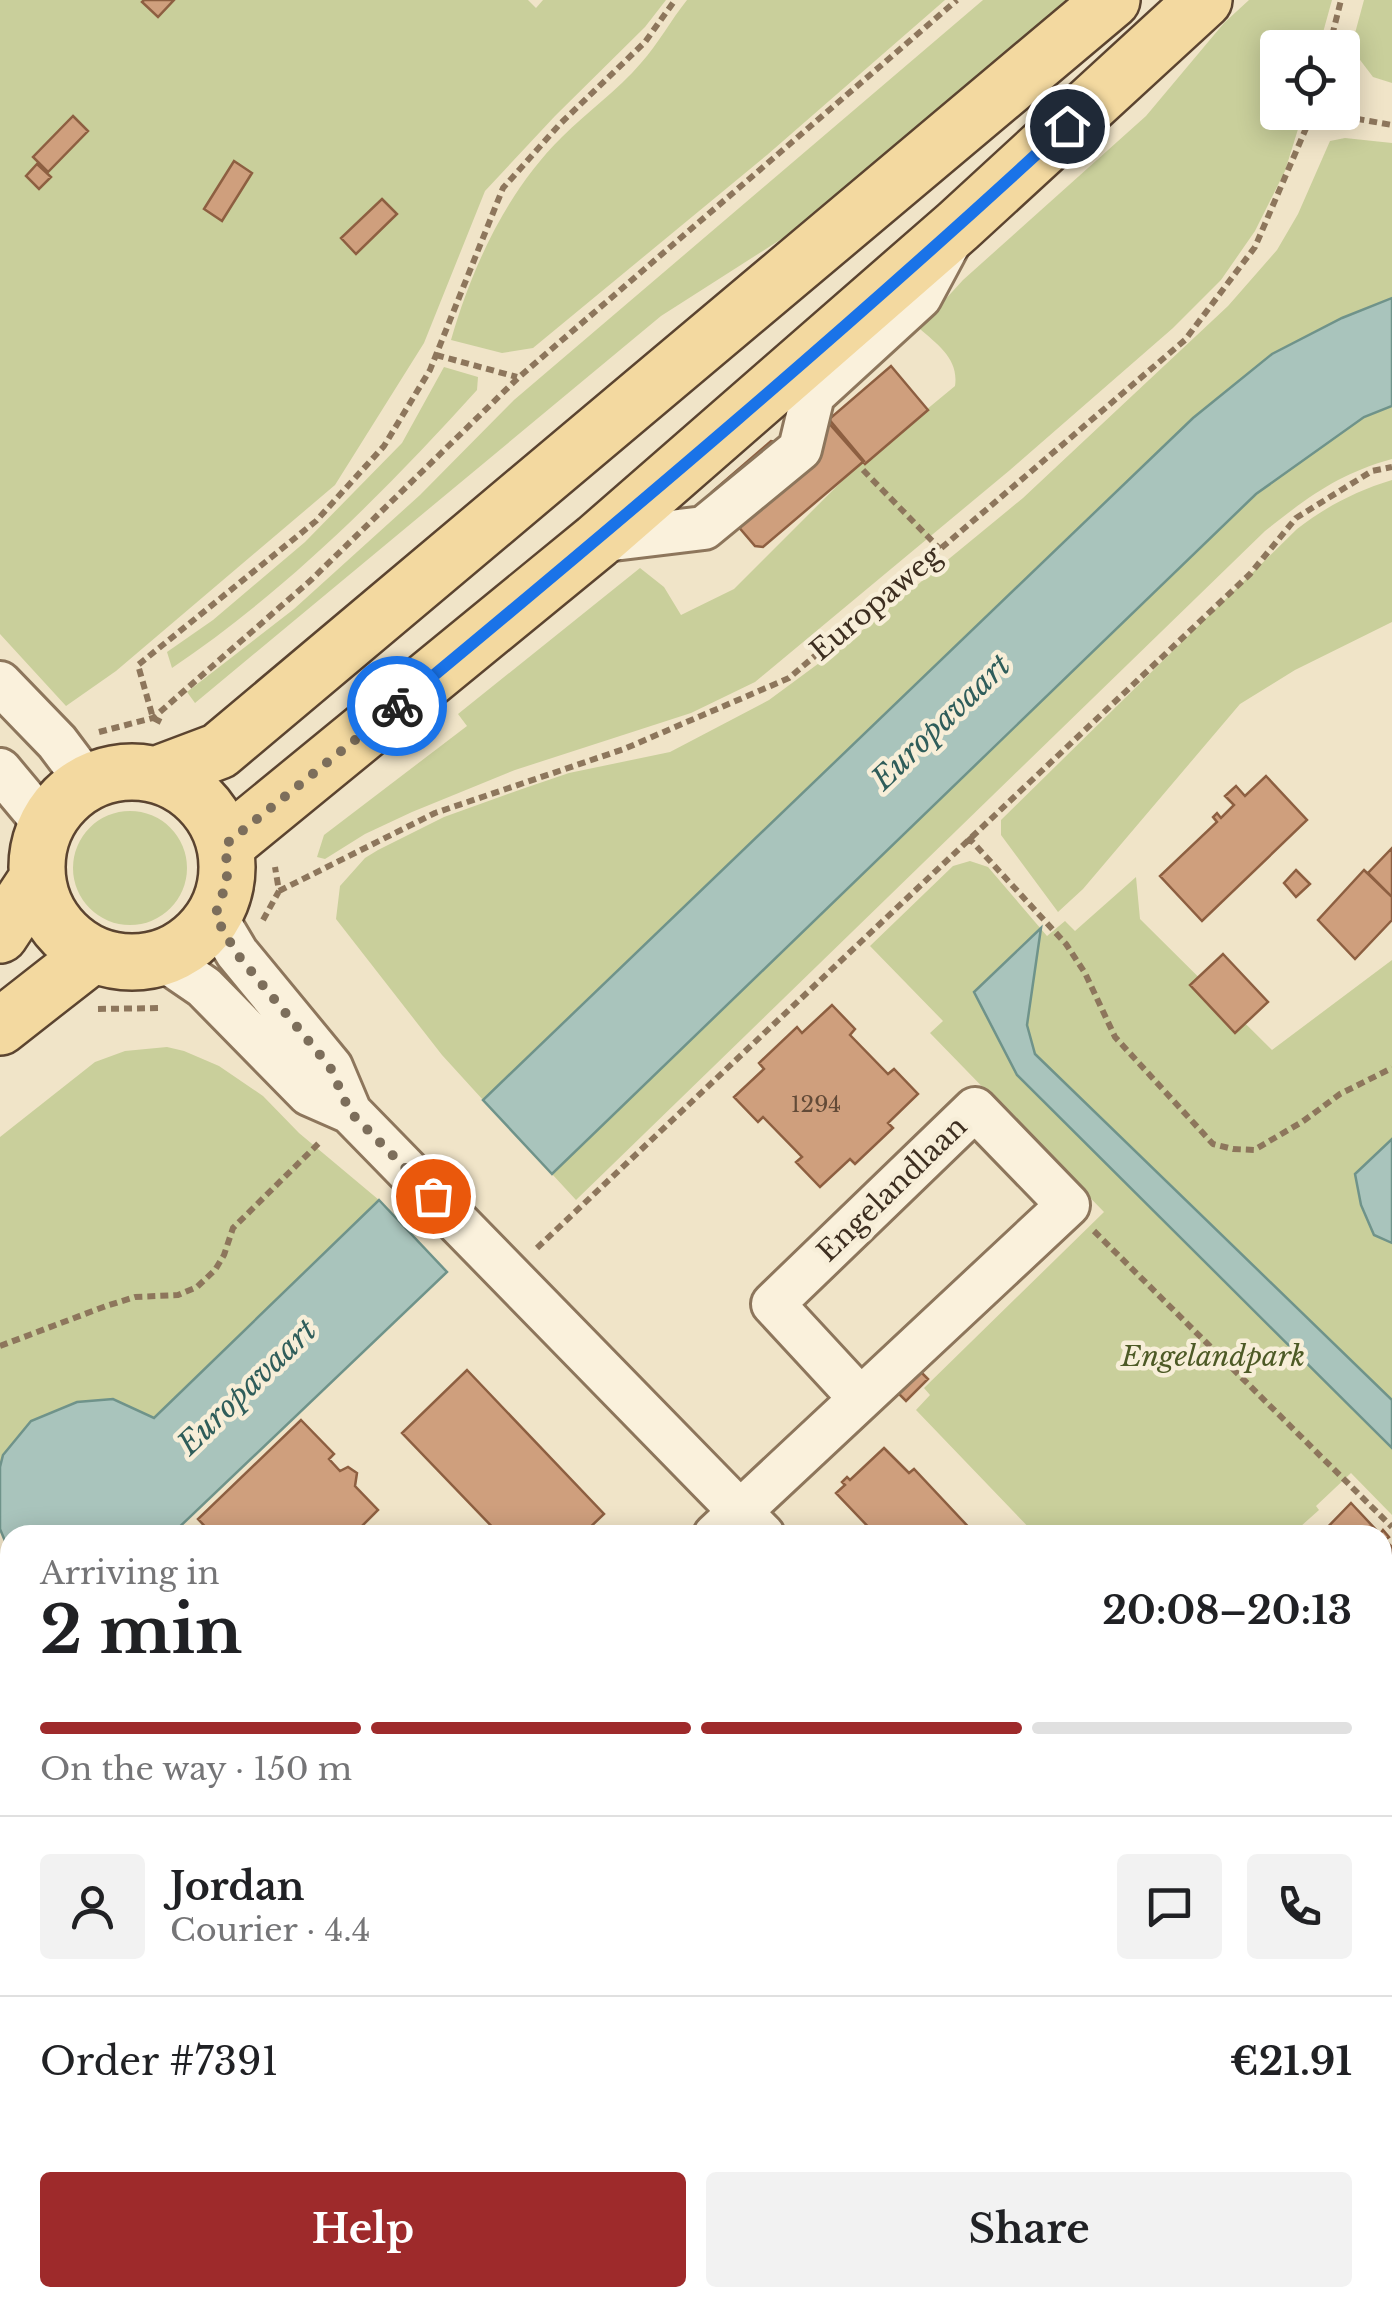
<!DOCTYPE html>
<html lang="en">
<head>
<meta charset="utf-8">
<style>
  body { margin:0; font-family:"Libre Baskerville",serif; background:#f2f2f2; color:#202124; height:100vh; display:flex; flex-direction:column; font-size:38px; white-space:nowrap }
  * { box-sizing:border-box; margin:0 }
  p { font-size:32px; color:#757577 }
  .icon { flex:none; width:55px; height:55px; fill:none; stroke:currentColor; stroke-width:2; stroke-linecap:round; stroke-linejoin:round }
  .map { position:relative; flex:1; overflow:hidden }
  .sheet { position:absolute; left:0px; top:1525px; width:1392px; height:782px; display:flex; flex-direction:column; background:#fff; border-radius:30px 30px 0 0; box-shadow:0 5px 25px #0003 }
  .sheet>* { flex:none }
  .controls { position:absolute; left:1260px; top:30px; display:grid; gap:20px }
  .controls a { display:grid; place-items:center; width:100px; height:100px; border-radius:10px; background:#fff; box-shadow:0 5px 25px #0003; font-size:50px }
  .pin { position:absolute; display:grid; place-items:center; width:85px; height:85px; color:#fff; margin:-42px; border:5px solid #fff; border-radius:50%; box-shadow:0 2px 10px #0007 }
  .courier { position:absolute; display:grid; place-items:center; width:100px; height:100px; margin:-50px; border:8px solid #1a73e8; border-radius:50%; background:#fff; color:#222; box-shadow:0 2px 12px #0007 }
  .headline em { font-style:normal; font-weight:700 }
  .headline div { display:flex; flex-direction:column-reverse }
  .headline { display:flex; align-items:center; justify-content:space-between; height:170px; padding:0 40px }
  h1 { font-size:65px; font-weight:700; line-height:75px }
  .bar { display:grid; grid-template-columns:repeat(4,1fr); gap:15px 10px; align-content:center; height:120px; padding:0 40px }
  .bar i { height:12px; border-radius:8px; background:#e0e0e0 }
  .bar .selected { background:#9e2a2b }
  .bar p { grid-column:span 4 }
  .line { display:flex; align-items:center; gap:25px; padding:0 40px; border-top:2px solid #e0e0e0 }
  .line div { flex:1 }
  .round { display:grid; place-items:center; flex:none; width:105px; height:105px; border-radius:10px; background:#f2f2f2 }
  .cta { display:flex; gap:20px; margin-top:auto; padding:20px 40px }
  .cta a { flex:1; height:115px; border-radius:10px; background:#9e2a2b; color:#fff; font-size:40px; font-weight:700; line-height:115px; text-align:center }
  .cta a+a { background:#f2f2f2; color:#202124 }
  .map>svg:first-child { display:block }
  .green { fill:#c9cf9b }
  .water { fill:#a9c4bc; stroke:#6f938a; stroke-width:2.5 }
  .building { fill:#cf9f7d; stroke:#8d5f41; stroke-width:2.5 }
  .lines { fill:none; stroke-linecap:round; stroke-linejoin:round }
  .minor-casing { stroke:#8d765c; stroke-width:48 }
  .major-casing { stroke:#5b4430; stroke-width:60 }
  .path { stroke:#8d765c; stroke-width:6; stroke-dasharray:8 5; stroke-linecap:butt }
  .minor { stroke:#faf1dc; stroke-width:42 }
  .major { stroke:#f3d9a0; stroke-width:55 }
  .done { stroke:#7c6e5b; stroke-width:10; stroke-dasharray:0 18 }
  .route { stroke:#1a73e8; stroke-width:12 }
  .labels { text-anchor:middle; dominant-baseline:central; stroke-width:9; stroke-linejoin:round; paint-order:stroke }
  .number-label { font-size:22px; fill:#624a37 }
  .street-label { font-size:28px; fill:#3d2e20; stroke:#f7eed8 }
  .park-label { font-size:28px; font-style:italic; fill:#4d5a26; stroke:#f7eed8 }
  .water-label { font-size:30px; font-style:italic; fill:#2f5d5a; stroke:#f7eed8 }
</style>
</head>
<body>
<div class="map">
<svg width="1392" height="2306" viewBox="0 0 1392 2306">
  <rect width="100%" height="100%" fill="#f0e4c8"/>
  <path class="green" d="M 0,0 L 528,0 L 536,8 L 543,0 L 666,0 L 645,27 L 555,116 L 485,191 L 424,343 L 335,485 L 116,671 L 66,706 L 0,634 Z
    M 687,0 L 945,0 L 767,155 L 533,348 L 502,353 L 451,340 C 472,267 507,191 562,137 C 587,112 618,90 641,63 C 658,44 671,20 687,0 Z
    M 983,0 L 1069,0 L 783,238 L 661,316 L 195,703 L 187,692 L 294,609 L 420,495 L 514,400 Z
    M 1249,0 L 1332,0 L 1319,47 L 1278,48 L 1278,112 L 1303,113 L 1285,171 L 1255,231 L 1221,280 L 1173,328 L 1010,470 L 755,682 L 691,713 L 515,770 L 412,812 L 365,834 L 325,859 L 317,857 L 324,835 L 467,726 L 458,714 L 640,568 L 664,587 L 681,615 L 734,589 L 851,472 L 955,386 C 959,359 938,345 919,328 L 963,280 L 1146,116 L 1224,23 Z
    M 1364,0 L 1392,0 L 1392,83 L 1373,77 L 1351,48 Z
    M 1345,138 L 1392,143 L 1392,298 L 1342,318 L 1272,354 L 1193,418 L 483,1100 L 442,1055 L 336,919 L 340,886 L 365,858 L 378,850 L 444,817 L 522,789 L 569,773 L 670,752 L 769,700 L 849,641 L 1023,498 L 1228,306 L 1277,250 L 1298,214 L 1330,141 Z
    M 444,367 L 478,377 L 477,390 C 384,493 287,590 172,668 L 167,652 L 213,620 L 305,542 L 402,443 Z
    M 1392,406 L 1392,459 C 1338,474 1308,497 1265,531 L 576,1200 L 552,1174 L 1256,494 L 1364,417 Z
    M 1392,480 L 1392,622 L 1295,670 L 1240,704 L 1083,889 L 1058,912 L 1001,835 L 1001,820 L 1297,529 C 1327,506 1356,491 1392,480 Z
    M73 868a57 57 0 1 1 114 0a57 57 0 1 1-114 0Z
    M 970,861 L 988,867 L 1047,936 L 1065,921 L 1075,931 L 1136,877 L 1140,919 L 1272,1050 L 1392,960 L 1392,1515 L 1351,1473 L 1316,1506 L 1319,1510 L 1291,1535 L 1036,1535 L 916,1410 L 930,1395 L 924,1388 L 1104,1212 L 930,1033 L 943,1021 L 870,946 L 953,866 Z
    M 167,1047 L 184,1051 L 219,1066 L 263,1096 L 299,1133 L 379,1200 L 154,1418 L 113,1399 L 3,1455 L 0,1467 L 0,1137 L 95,1062 L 125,1051 Z
    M 10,1687 L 10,2106 L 0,2116 L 0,1697 Z
    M 1382,1864 L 1392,1874 L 1392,2110 L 1382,2100 Z
    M 670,2298 L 800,2298 L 808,2303 L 804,2306 L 662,2306 Z"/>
  <path class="water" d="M 1392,298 L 1392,406 L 1364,417 L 1256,494 L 552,1174 L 483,1100 L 1193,418 L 1272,354 L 1342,318 Z
    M 1041,928 L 1027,1025 L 1035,1054 L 1392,1400 L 1392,1448 L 1017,1075 L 974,992 Z
    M 1392,1139 L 1392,1243 L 1374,1235 L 1361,1205 L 1355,1174 Z
    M 379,1200 L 447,1272 L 171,1535 L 10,1535 L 10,1553 L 0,1529 L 0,1467 L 3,1455 L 31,1421 L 77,1402 L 113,1399 L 154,1418 Z
    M 10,1557 L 10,1687 L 0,1697 L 0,1567 Z"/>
  <path class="building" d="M 144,0 L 174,0 L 158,17 L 142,2 Z
    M 73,116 L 88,131 L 48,172 L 33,157 Z
    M 234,161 L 252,173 L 222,221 L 204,209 Z
    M 37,164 L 51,177 L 39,189 L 26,176 Z
    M 382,199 L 397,214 L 356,254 L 341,238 Z
    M 891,366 L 928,410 L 865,464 L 827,421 Z
    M 828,418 L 864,461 L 763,547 L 755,546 L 713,497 L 712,492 L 771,441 L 777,442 Z
    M 1266,776 L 1307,820 L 1202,921 L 1160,876 L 1217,822 L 1213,817 L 1217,813 L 1221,818 L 1234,805 L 1225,796 L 1236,786 L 1245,796 Z
    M 1392,848 L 1392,897 L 1368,873 Z
    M 1296,870 L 1310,884 L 1296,897 L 1284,883 Z
    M 1364,870 L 1392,897 L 1392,920 L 1355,959 L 1318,920 Z
    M 1223,954 L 1268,1002 L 1235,1033 L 1190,985 Z
    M 832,1005 L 855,1029 L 850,1035 L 888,1074 L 894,1069 L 918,1094 L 888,1123 L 893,1128 L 855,1164 L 850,1159 L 820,1187 L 796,1162 L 802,1157 L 763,1117 L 758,1122 L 734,1097 L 764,1069 L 759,1063 L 797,1027 L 802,1033 Z
    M 912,1363 L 928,1379 L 906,1401 L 890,1385 Z
    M 467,1370 L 604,1514 L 582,1535 L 500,1535 L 402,1433 Z
    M 301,1420 L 334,1454 L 329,1459 L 340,1471 L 348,1467 L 357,1473 L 355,1486 L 378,1510 L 353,1535 L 213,1535 L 198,1519 Z
    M 884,1448 L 909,1473 L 914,1469 L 976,1535 L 876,1535 L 836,1493 L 845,1485 L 842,1482 L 847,1477 L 850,1480 Z
    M 1351,1503 L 1380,1534 L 1383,1530 L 1389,1537 L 1385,1540 L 1392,1547 L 1392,1567 L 1382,1576 L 1382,1535 L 1320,1535 Z
    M 1392,1689 L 1392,1731 L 1382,1721 L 1382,1698 Z
    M 0,2003 L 10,2013 L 10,2101 L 1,2109 Z
    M 1382,2261 L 1392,2271 L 1392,2306 L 1356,2306 L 1358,2304 L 1352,2298 L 1382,2298 Z
    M 7,2285 L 10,2298 L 20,2298 L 28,2306 L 0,2306 L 0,2292 Z
    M 20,2298 L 62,2298 L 71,2306 L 28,2306 Z
    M 176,2298 L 207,2298 L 215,2306 L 167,2306 Z
    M 385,2298 L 431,2298 L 434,2301 L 429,2306 L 377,2306 Z
    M 935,2298 L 952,2298 L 960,2306 L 927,2306 Z
    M 952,2298 L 1003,2298 L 1005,2300 L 999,2306 L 960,2306 Z"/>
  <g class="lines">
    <defs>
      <path id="minor" d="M 597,541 L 704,528 L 800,449 L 813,395 L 920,297 L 949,243
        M 0,683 L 57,742 L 87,782
        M 0,770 L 46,825
        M 215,916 L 237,953 L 331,1067 L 350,1112 L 763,1535
        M 163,959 L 204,987 L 309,1094 L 350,1112
        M 715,1535 L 1068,1205 L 975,1109 L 773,1304 L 859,1397
        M 1382,1649 L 1392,1639
        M 1382,1841 L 1392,1851
        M 1382,2186 L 1392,2196
        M 0,2213 L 10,2203
        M 268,2298 L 276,2306
        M 628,2306 L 636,2298"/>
      <path id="major" d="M37 867a95 95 0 1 1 190 0a95 95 0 1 1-190 0Z
        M 158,774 L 219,751 L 1112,0
        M 226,845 L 597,541 L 958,226 L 1204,0
        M 0,935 L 37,879
        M 0,1027 L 92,955"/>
    </defs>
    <use href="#minor" class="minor-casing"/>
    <use href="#major" class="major-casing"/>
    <path class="path" d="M 1329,48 L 1341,0
      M 1318,112 L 1392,125
      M 436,355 L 517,377
      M 863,470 L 940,549
      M 161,722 L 153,718 L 138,665 L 316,521 L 384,446 L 430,370 L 503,188 L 560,124 L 645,42 L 675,0
      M 99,732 L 153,718 L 311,580 L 518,378 L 957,0
      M 968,837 L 1066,944 L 1085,973 L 1115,1037 L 1213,1144 L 1233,1149 L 1254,1150 L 1302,1122 L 1340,1094 L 1392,1068
      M 279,891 L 435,813 L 624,749 L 789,678 L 1185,340 L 1255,247 L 1313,112
      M 263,920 L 279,891 L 275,867
      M 98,1009 L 161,1008
      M 1094,1231 L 1392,1527
      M 537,1248 L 1250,574 L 1296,518 L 1372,471 L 1392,467
      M 0,1346 L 106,1306 L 135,1297 L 178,1295 L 197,1287 L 215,1270 L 224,1255 L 233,1228 L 319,1143
      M 0,1777 L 10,1776
      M 520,2298 L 528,2306
      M 1062,2298 L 1068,2306
      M 157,2306 L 166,2298
      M 821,2306 L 830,2298"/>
    <use href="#minor" class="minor"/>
    <use href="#major" class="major"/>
  </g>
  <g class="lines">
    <path class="done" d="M 397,706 L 226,844 L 227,881 L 215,916 L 237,954 L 330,1067 L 350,1112 L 433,1196"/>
    <path class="route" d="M 397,706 C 625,517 851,326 1067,126"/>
  </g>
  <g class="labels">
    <g class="number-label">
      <text x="816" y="1104">1294</text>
    </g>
    <g class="street-label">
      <text transform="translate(876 603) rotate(-40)">Europaweg</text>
      <text transform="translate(892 1189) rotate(-44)">Engelandlaan</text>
    </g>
    <g class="park-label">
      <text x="1213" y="1356">Engelandpark</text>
    </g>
    <g class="water-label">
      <text transform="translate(941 722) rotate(-44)">Europavaart</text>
      <text transform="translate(247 1387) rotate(-44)">Europavaart</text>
    </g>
  </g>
</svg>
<div class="controls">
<a><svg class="icon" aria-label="locate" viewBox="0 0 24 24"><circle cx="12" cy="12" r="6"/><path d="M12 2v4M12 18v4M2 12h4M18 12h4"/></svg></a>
</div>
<div class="pin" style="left:433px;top:1196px;background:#ea580c"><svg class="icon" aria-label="bag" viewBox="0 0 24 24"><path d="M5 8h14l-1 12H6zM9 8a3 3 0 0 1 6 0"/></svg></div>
<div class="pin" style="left:1067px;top:126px;background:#1f2937"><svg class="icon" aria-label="home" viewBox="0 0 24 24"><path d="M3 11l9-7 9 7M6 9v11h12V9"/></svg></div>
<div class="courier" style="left:397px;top:706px"><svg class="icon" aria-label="bike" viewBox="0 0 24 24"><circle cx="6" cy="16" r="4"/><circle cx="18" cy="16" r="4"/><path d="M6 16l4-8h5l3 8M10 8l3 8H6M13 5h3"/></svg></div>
<section class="sheet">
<div class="headline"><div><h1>2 min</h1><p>Arriving in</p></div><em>20:08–20:13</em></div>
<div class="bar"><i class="selected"></i><i class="selected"></i><i class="selected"></i><i></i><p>On the way · 150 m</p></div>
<div class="line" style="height:180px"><a class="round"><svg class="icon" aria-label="person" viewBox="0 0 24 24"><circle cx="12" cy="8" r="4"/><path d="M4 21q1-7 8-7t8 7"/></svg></a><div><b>Jordan</b><p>Courier · 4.4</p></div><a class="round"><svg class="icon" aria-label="chat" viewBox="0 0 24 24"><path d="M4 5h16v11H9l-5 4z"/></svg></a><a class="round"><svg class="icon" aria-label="phone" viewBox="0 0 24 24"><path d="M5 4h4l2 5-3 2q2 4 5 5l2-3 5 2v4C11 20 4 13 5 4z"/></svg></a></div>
<div class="line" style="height:130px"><div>Order #7391</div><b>€21.91</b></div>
<div class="cta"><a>Help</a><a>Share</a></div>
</section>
</div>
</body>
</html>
